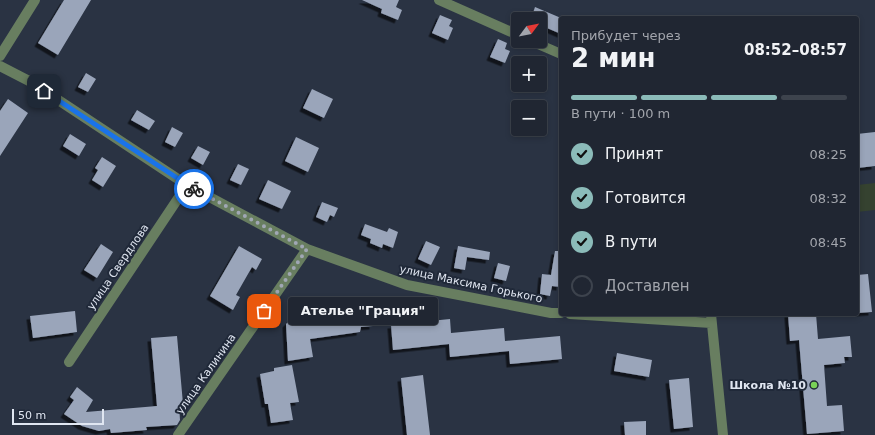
<!DOCTYPE html>
<html lang="ru">
<head>
<meta charset="utf-8">
<style>
  body { margin:0; font-family:"DejaVu Sans",sans-serif; background:#282e3a; color:#f1f3f6; height:100vh; display:flex; flex-direction:column; font-size:15px; white-space:nowrap }
  * { box-sizing:border-box; margin:0 }
  p { font-size:13px; color:#a2a5ac }
  .icon { flex:none; width:22px; height:22px; fill:none; stroke:currentColor; stroke-width:2; stroke-linecap:round; stroke-linejoin:round }
  .map { position:relative; flex:1; overflow:hidden }
  .details { position:absolute; left:559px; top:16px; width:300px; height:300px; display:flex; flex-direction:column; background:#202632; border-radius:4px; box-shadow:0 2px 6px #0003,0 0 0 1px #3d434d }
  .details>* { flex:none }
  .needle { width:26px; rotate:58deg }
  .fabs { position:absolute; left:511px; top:12px; display:grid; gap:8px }
  .fabs a { display:grid; place-items:center; width:36px; height:36px; border-radius:4px; background:#202632; box-shadow:0 2px 6px #0003,0 0 0 1px #3d434d; font-size:20px }
  .scale { position:absolute; left:12px; bottom:10px; width:92px; box-sizing:border-box; padding-left:4px; border:2px solid #e0e6f1; border-top:0; font-size:11px; line-height:14px; white-space:nowrap; color:#e0e6f1; -webkit-text-stroke:3px #202939; paint-order:stroke }
  .pin { position:absolute; display:grid; place-items:center; width:34px; height:34px; color:#fff; margin:-17px; border-radius:8px; box-shadow:0 2px 6px #0006 }
  .courier { position:absolute; display:grid; place-items:center; width:40px; height:40px; margin:-20px; border:3px solid #1a73e8; border-radius:50%; background:#fff; color:#222; box-shadow:0 1px 5px #0007 }
  .bubble { position:absolute; height:28px; border-radius:4px; background:#202632; box-shadow:0 2px 6px #0003,0 0 0 1px #3d434d; font-size:13px; font-weight:600; line-height:28px; text-align:center }
  .overview em { font-style:normal; font-weight:600 }
  .overview div { display:flex; flex-direction:column-reverse }
  .overview { display:flex; align-items:center; justify-content:space-between; height:68px; padding:0 12px }
  h1 { font-size:26px; font-weight:600; line-height:30px }
  .bar { display:grid; grid-template-columns:repeat(4,1fr); gap:6px 4px; align-content:center; height:48px; padding:0 12px }
  .bar i { height:5px; border-radius:3px; background:#3d434d }
  .bar .active { background:#8bbbb9 }
  .bar p { grid-column:span 4 }
  ol { padding:0 12px; list-style:none }
  li { display:flex; align-items:center; gap:12px; height:44px }
  li p { margin-inline-start:auto }
  li .icon { padding:4px; border-radius:50%; background:#8bbbb9; color:#111; stroke-width:4 }
  li:last-child { color:#a2a5ac }
  li i { width:22px; height:22px; border:2px solid #3d434d; border-radius:50% }
  .map>svg:first-child { display:block }
  .green { fill:#354230 }
  .building { fill:#9aa5ba; filter:url(#shadow) }
  .lines { fill:none; stroke-linecap:round; stroke-linejoin:round }
  .minor { stroke:#687e60; stroke-width:10 }
  .done { stroke:#a0a7b4; stroke-width:4; stroke-dasharray:0 7.2 }
  .route { stroke:#1a73e8; stroke-width:5 }
  .poi-dot { fill:#79d157; stroke:#202939; stroke-width:1.5 }
  .labels { text-anchor:middle; dominant-baseline:central; stroke-width:4; stroke-linejoin:round; paint-order:stroke }
  .street-label { font-size:11px; fill:#e0e6f1; stroke:#202939 }
  .poi-label { font-size:11px; font-weight:bold; fill:#e0e6f1; stroke:#202939; text-anchor:end }
</style>
</head>
<body>
<div class="map">
<svg width="875" height="435" viewBox="0 0 875 435">
  <defs>
    <filter id="shadow"><feDropShadow dx="-3.5" dy="3.5" stdDeviation="0" flood-color="#0009"/></filter>
  </defs>
  <rect width="100%" height="100%" fill="#2a3343"/>
  <path class="green" d="M 875,183 L 875,210 L 857,212 L 857,185 Z"/>
  <path class="building" d="M 64,0 L 91,0 L 58,55 L 38,43 Z
    M 362,0 L 399,0 L 396,7 L 402,10 L 398,20 L 381,13 L 382,9 Z
    M 535,7 L 561,18 L 561,34 L 540,25 L 540,19 L 531,19 Z
    M 440,15 L 452,20 L 449,26 L 453,28 L 448,40 L 432,33 Z
    M 498,39 L 507,43 L 505,49 L 510,51 L 505,63 L 490,57 Z
    M 86,73 L 96,79 L 88,92 L 78,87 Z
    M 312,89 L 333,99 L 324,118 L 303,108 Z
    M 8,99 L 28,113 L 0,156 L 0,111 Z
    M 137,110 L 155,121 L 149,130 L 131,120 Z
    M 172,127 L 183,133 L 175,147 L 165,142 Z
    M 875,132 L 875,166 L 857,168 L 857,134 Z
    M 70,134 L 86,144 L 79,156 L 63,146 Z
    M 296,137 L 319,148 L 308,172 L 285,161 Z
    M 198,146 L 210,152 L 203,165 L 191,158 Z
    M 102,157 L 116,166 L 103,187 L 92,180 L 98,170 L 95,168 Z
    M 238,164 L 249,169 L 241,185 L 230,180 Z
    M 268,180 L 291,191 L 282,209 L 259,199 Z
    M 322,202 L 338,208 L 334,217 L 330,215 L 327,222 L 316,217 Z
    M 365,224 L 387,232 L 389,228 L 398,232 L 393,248 L 383,244 L 382,248 L 370,243 L 371,239 L 361,235 Z
    M 426,241 L 440,247 L 431,265 L 418,259 Z
    M 101,244 L 113,252 L 97,278 L 84,270 Z
    M 239,246 L 262,259 L 256,270 L 252,267 L 236,295 L 240,297 L 233,310 L 210,296 Z
    M 458,246 L 490,252 L 489,260 L 467,257 L 465,270 L 454,268 Z
    M 555,251 L 561,251 L 560,287 L 552,286 L 550,296 L 540,294 L 542,274 L 551,275 Z
    M 498,263 L 510,266 L 506,281 L 494,278 Z
    M 868,274 L 872,312 L 857,313 L 857,275 Z
    M 370,302 L 373,326 L 361,327 L 360,332 L 310,339 L 313,357 L 288,361 L 286,324 L 296,314 L 327,306 Z
    M 75,311 L 77,332 L 33,338 L 30,316 Z
    M 788,314 L 816,314 L 818,339 L 850,336 L 852,357 L 844,357 L 845,363 L 824,365 L 827,406 L 842,405 L 844,431 L 807,434 L 799,340 L 790,341 Z
    M 450,319 L 451,333 L 504,328 L 505,341 L 560,336 L 562,359 L 510,364 L 509,351 L 450,357 L 449,344 L 393,350 L 391,325 Z
    M 177,336 L 183,404 L 179,405 L 180,420 L 177,425 L 146,427 L 147,430 L 111,433 L 110,429 L 99,431 L 82,426 L 64,414 L 74,400 L 70,397 L 77,387 L 93,400 L 86,412 L 157,406 L 151,338 Z
    M 617,353 L 652,360 L 649,377 L 614,371 Z
    M 292,365 L 299,402 L 290,403 L 293,420 L 271,423 L 268,404 L 265,404 L 260,374 L 274,371 L 274,368 Z
    M 423,375 L 430,435 L 407,435 L 401,378 Z
    M 689,378 L 693,427 L 674,429 L 669,380 Z
    M 646,421 L 646,435 L 625,435 L 624,422 Z"/>
  <g class="lines">
    <path class="minor" d="M 439,0 L 518,35
      M 531,41 L 561,54
      M 0,56 L 35,0
      M 0,66 L 31,82 L 187,185 L 307,249 L 407,285 L 551,313 L 561,313
      M 570,314 L 711,323
      M 711,314 L 723,435
      M 69,362 L 187,185
      M 178,435 L 307,249"/>
  </g>
  <g class="lines">
    <path class="done" d="M 194,189 L 307,249 L 264,311"/>
    <path class="route" d="M 44,91 L 194,189"/>
  </g>
  <circle class="poi-dot" cx="814" cy="385" r="4"/>
  <g class="labels">
    <g class="street-label">
      <text transform="translate(118 267) rotate(-56)">улица Свердлова</text>
      <text transform="translate(471 284) rotate(12)">улица Максима Горького</text>
      <text transform="translate(206 374) rotate(-55)">улица Калинина</text>
    </g>
    <g class="poi-label">
      <text x="806" y="385">Школа №10</text>
    </g>
  </g>
</svg>
<div class="fabs">
<a><svg class="needle" viewBox="-14 -14 28 28"><path d="M0-13l5 13h-10z" fill="#e53935"/><path d="M0 13l5-13h-10z" fill="#a2a5ac"/></svg></a>
<a>+</a>
<a>−</a>
</div>
<div class="scale">50 m</div>
<div class="pin" style="left:264px;top:311px;background:#ea580c"><svg class="icon" aria-label="bag" viewBox="0 0 24 24"><path d="M5 8h14l-1 12H6zM9 8a3 3 0 0 1 6 0"/></svg></div>
<div class="pin" style="left:44px;top:91px;background:#1f2937"><svg class="icon" aria-label="home" viewBox="0 0 24 24"><path d="M3 11l9-7 9 7M6 9v11h12V9"/></svg></div>
<div class="courier" style="left:194px;top:189px"><svg class="icon" aria-label="bike" viewBox="0 0 24 24"><circle cx="6" cy="16" r="4"/><circle cx="18" cy="16" r="4"/><path d="M6 16l4-8h5l3 8M10 8l3 8H6M13 5h3"/></svg></div>
<div class="bubble" style="left:288px;top:297px;width:150px">Ателье &quot;Грация&quot;</div>
<section class="details">
<div class="overview"><div><h1>2 мин</h1><p>Прибудет через</p></div><em>08:52–08:57</em></div>
<div class="bar"><i class="active"></i><i class="active"></i><i class="active"></i><i></i><p>В пути · 100 m</p></div>
<ol>
<li><svg class="icon" aria-label="check" viewBox="0 0 24 24"><path d="M5 12l5 5 9-10"/></svg>Принят<p>08:25</p></li>
<li><svg class="icon" aria-label="check" viewBox="0 0 24 24"><path d="M5 12l5 5 9-10"/></svg>Готовится<p>08:32</p></li>
<li><svg class="icon" aria-label="check" viewBox="0 0 24 24"><path d="M5 12l5 5 9-10"/></svg>В пути<p>08:45</p></li>
<li><i></i>Доставлен</li>
</ol>
</section>
</div>
</body>
</html>
